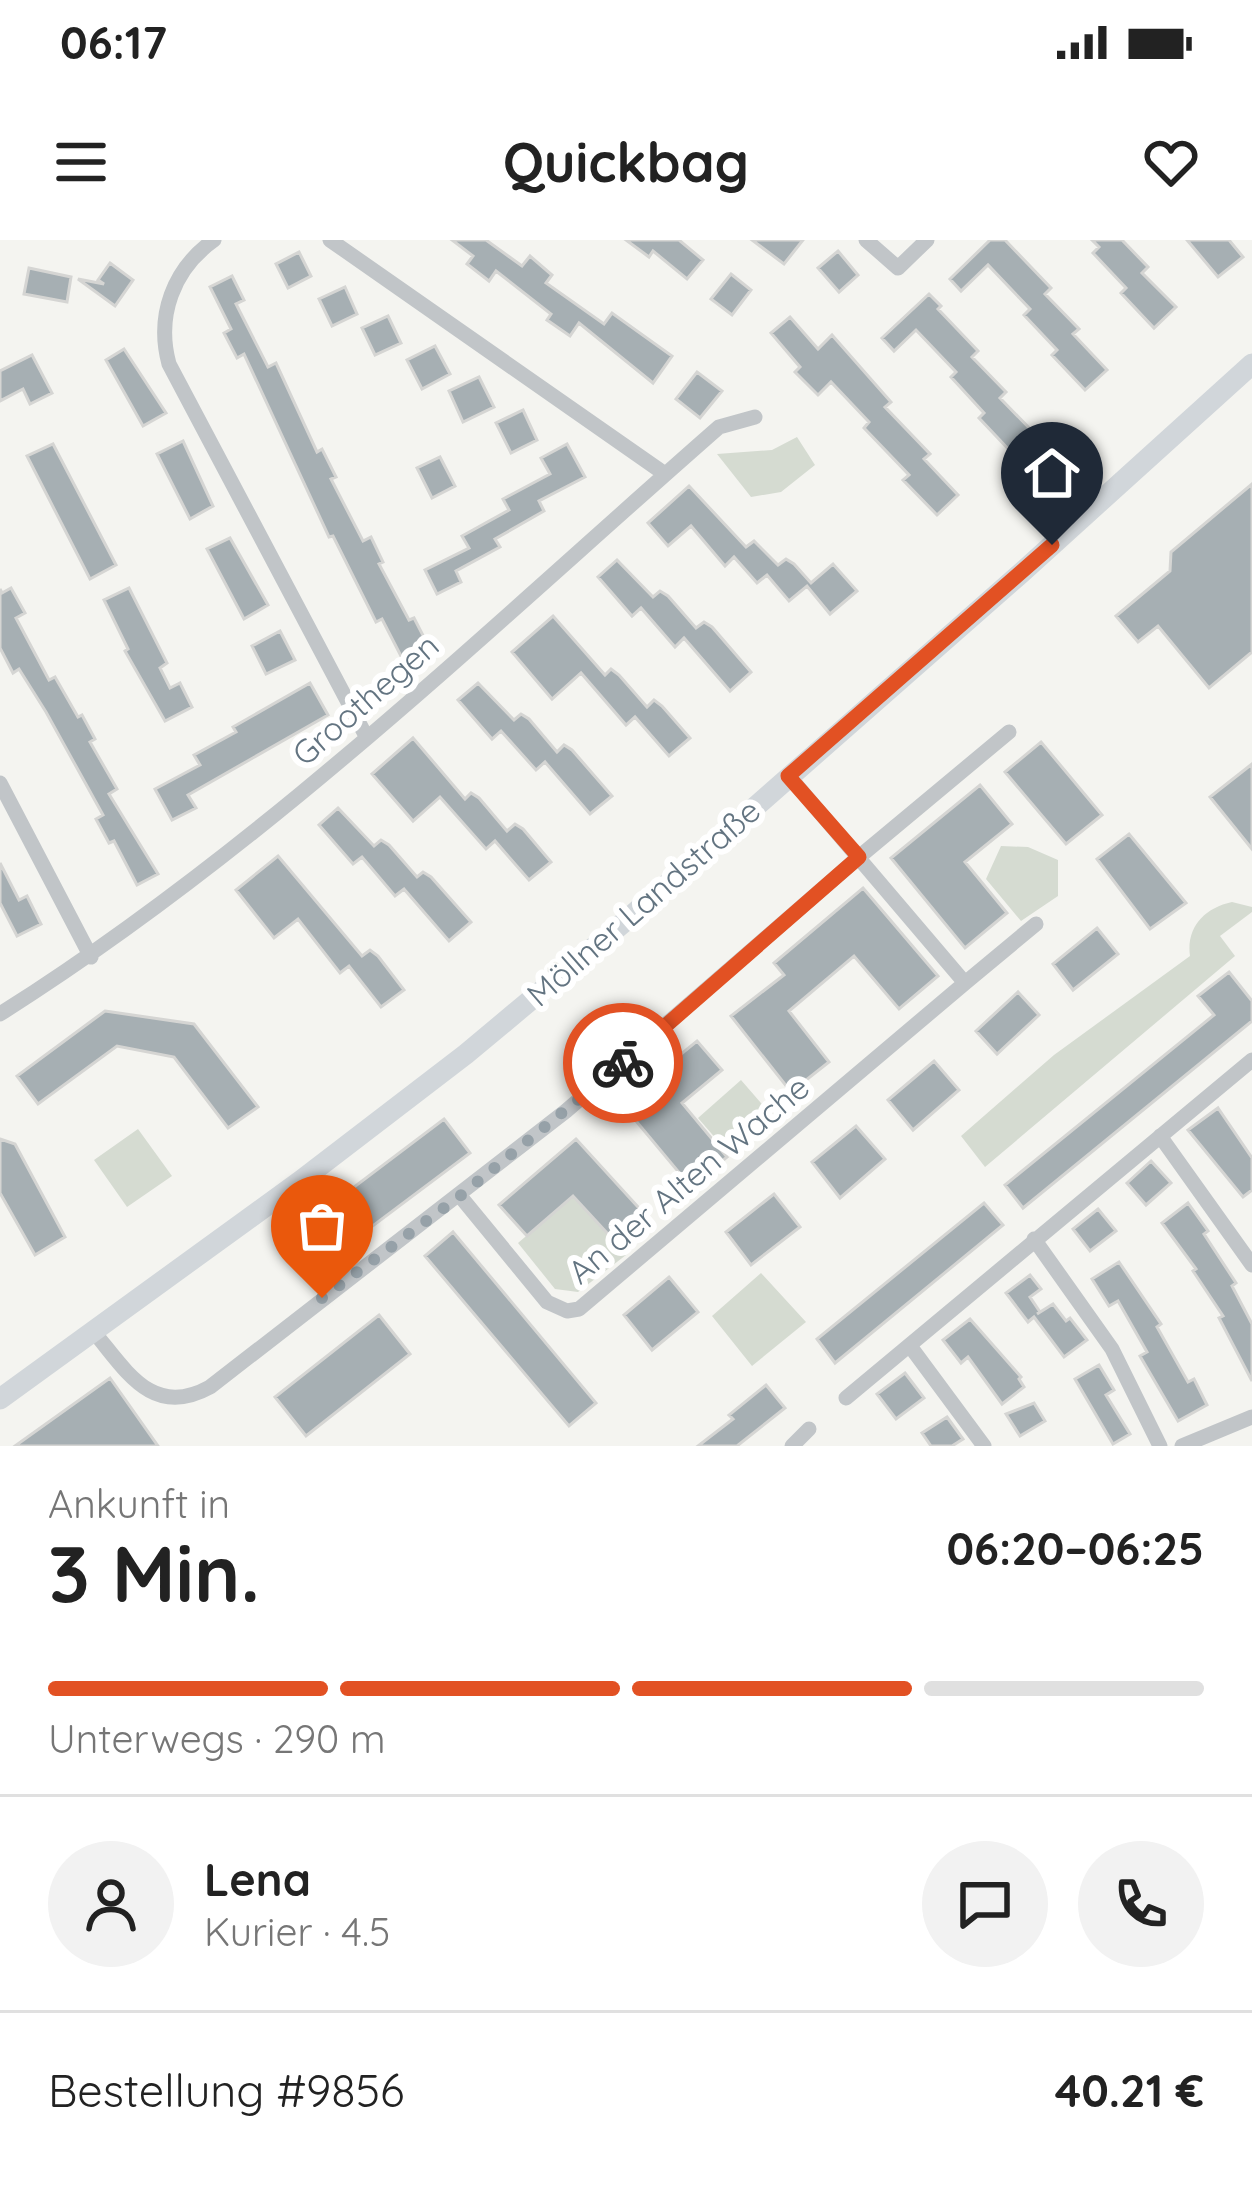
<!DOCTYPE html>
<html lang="de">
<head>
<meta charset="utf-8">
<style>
  body { margin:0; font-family:Quicksand,sans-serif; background:#f2f2f2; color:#222; height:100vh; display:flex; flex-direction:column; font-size:45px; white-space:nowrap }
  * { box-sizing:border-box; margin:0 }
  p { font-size:39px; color:#767676 }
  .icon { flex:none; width:66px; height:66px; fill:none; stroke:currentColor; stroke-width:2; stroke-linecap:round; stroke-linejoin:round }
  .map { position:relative; height:1206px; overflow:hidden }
  .side { display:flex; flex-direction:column; background:#fff; flex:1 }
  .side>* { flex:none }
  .pin { position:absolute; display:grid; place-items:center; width:102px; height:102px; color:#fff; margin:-123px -51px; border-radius:50% 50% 50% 0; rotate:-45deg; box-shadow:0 0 12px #0007 }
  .pin .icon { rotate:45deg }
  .courier { position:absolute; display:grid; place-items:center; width:120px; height:120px; margin:-60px; border:9px solid #e25123; border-radius:50%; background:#fff; color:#222; box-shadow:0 3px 15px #0007 }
  .headline em { font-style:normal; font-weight:800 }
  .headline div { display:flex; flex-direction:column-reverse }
  .headline { display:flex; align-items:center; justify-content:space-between; height:204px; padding:0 48px }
  h1 { font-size:78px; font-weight:800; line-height:90px }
  .bar { display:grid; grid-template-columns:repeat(4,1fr); gap:18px 12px; align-content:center; height:144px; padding:0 48px }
  .bar i { height:15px; border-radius:9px; background:#e0e0e0 }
  .bar .active { background:#e25123 }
  .bar p { grid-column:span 4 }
  .line { display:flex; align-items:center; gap:30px; padding:0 48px; border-top:3px solid #e0e0e0 }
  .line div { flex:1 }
  .round { display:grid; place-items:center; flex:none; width:126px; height:126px; border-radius:63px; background:#f2f2f2 }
  .status { display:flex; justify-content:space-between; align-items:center; height:84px; padding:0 60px; background:#fff; direction:ltr }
  .status svg { height:33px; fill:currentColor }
  header { display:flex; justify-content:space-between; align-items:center; height:156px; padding:0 48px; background:#fff; font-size:54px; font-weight:800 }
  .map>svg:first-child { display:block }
  .green { fill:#d5dbd1 }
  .building { fill:#a6afb3; stroke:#d5d5d3; stroke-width:3 }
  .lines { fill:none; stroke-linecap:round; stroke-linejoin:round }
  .street { stroke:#c1c5c8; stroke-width:15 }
  .secondary { stroke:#d1d6da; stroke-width:21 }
  .done { stroke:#96a1a8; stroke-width:12; stroke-dasharray:0 21.6 }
  .route { stroke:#e25123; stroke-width:15 }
  .labels { text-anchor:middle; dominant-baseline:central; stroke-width:12; stroke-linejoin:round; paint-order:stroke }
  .street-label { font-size:33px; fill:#637481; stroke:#fff }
</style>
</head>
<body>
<div class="status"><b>06:17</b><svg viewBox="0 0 49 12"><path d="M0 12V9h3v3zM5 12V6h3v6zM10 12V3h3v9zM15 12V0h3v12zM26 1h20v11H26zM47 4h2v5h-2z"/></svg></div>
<header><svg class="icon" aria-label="menu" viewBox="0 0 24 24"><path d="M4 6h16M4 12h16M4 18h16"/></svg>Quickbag<svg class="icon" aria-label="heart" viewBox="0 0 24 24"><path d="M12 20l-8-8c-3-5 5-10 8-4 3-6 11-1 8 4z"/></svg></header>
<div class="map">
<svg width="1252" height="1206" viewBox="0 0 1252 1206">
  <rect width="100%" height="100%" fill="#f4f4f0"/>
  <path class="green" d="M 797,197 L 815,225 L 781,252 L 751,257 L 717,214 L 772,210 Z
    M 1001,606 L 1028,607 L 1058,620 L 1058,656 L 1021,681 L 986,639 Z
    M 1232,662 L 1252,667 L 1252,672 L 1220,696 L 1235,716 L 985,927 L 961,896 L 1054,815 L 1190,716 C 1186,688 1204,668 1232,662 Z
    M 741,840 L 767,870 L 724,908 L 698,878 Z
    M 138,889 L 172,936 L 127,967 L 94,920 Z
    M 573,956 L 626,1015 L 578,1052 L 555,1049 L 518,1003 Z
    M 761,1033 L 806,1082 L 752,1126 L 712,1076 Z"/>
  <path class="building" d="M 452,0 L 486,0 L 522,26 L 530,16 L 552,35 L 546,43 L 604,84 L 612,73 L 672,116 L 653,143 L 579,83 L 570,96 L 547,80 L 551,74 L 496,31 L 489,41 L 467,24 L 473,16 Z
    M 626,0 L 679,0 L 703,20 L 687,39 L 653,11 L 649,17 Z
    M 752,0 L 803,0 L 784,24 Z
    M 990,0 L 1005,0 L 1051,48 L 1045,54 L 1079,89 L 1073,94 L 1107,130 L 1085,150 L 1052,115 L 1057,110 L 1024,75 L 1030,69 L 988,25 L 961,51 L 950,39 Z
    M 1092,0 L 1122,0 L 1148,27 L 1142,33 L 1176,67 L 1154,88 L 1121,53 L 1126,48 L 1093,13 L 1099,7 Z
    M 1187,0 L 1229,0 L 1243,17 L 1218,37 Z
    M 838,11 L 858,35 L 839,52 L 818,28 Z
    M 299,12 L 311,36 L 288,48 L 276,24 Z
    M 110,23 L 133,40 L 115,66 L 78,39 L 104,44 L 98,40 Z
    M 29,28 L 71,37 L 67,62 L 24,54 Z
    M 731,34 L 751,50 L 732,75 L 711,59 Z
    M 232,36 L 244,60 L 236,64 L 268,127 L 276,123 L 317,212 L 322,209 L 336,237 L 331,239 L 363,301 L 371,297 L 383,322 L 379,324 L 409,380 L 414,378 L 429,407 L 403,420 L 382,379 L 376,382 L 333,296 L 329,297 L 244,114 L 237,118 L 224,93 L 231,89 L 210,47 Z
    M 345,47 L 357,74 L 332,86 L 319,59 Z
    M 929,54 L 941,66 L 938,69 L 978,111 L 972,117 L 1006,152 L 1000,158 L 1034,193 L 1012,213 L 979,178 L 984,173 L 951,137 L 956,132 L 916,90 L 894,111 L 882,98 Z
    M 388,76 L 401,103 L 375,115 L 362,88 Z
    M 790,77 L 818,109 L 832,95 L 891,162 L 885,167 L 930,214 L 924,219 L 958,255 L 937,275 L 903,240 L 909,235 L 864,188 L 869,182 L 831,142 L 818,155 L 795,132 L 800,127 L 771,93 Z
    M 435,106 L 450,134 L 422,149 L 407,120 Z
    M 124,109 L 166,173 L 143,186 L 106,120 Z
    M 32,115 L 52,153 L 30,164 L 23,149 L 0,161 L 0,131 Z
    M 697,132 L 722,151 L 700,178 L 676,159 Z
    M 479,137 L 494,167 L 463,182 L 449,151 Z
    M 523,170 L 537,200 L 511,213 L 496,183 Z
    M 183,201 L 213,266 L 190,279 L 157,214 Z
    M 53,204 L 116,325 L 90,339 L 27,216 Z
    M 567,204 L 585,237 L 539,261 L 544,271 L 495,299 L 500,307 L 456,331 L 461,342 L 437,354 L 425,330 L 469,308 L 462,296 L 509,270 L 503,259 L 550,234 L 541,218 Z
    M 440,217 L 455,246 L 432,258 L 417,228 Z
    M 1252,244 L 1252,412 L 1209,448 L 1158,386 L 1138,402 L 1116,376 L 1170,331 L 1171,312 Z
    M 689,246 L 746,307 L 754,301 L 778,325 L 786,319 L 794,324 L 811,343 L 833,324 L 857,351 L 830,374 L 807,346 L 789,361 L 767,335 L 757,343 L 734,317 L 725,326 L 691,286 L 668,306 L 648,283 Z
    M 230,298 L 268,365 L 244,379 L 207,309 Z
    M 617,320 L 653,357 L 660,351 L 668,356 L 696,388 L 704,382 L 712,387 L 751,432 L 730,451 L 684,398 L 675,407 L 641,368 L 632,376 L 598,337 Z
    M 11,348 L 25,373 L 16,378 L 49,440 L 55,437 L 78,477 L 82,475 L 95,499 L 90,502 L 117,549 L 109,554 L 158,634 L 137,645 L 114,601 L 109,603 L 96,579 L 103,575 L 46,472 L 19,429 L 13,433 L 0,408 L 0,349 L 2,353 Z
    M 129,348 L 167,423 L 160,428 L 170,448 L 180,443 L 192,467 L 165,481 L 125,411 L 128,409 L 104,360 Z
    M 553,376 L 605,435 L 611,429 L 619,435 L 647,467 L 654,460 L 662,466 L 690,498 L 669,516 L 635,477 L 626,485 L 581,433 L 552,459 L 512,412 Z
    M 280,391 L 295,420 L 266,434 L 252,406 Z
    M 310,443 L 328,475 L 188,555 L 196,568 L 172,580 L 155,549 L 200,525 L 194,515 L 236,492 L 233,487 Z
    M 478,443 L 514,480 L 521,474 L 529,479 L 557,512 L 564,505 L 572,510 L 612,556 L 590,574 L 545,522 L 536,530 L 501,491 L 492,499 L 458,460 Z
    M 413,498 L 465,559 L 471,553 L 479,558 L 507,591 L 515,584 L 523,589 L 551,622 L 529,640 L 495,601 L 486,609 L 440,557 L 413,581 L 372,534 Z
    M 1041,502 L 1102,575 L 1066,604 L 1005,532 Z
    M 1252,524 L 1252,609 L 1210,557 Z
    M 980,545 L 1012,584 L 965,622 L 1007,673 L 965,708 L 891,618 Z
    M 338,568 L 374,606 L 381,600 L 389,605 L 417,637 L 423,632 L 431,637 L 471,682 L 449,701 L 404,649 L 395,656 L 362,617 L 353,624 L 319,585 Z
    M 1129,594 L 1186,663 L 1150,689 L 1097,619 Z
    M 278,616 L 362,716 L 370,710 L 378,716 L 404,750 L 381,767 L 349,726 L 340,733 L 298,679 L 274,698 L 236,650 Z
    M 0,623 L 19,660 L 27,656 L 41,684 L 17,696 L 0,663 Z
    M 863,648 L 938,736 L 899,769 L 854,716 L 789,771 L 829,822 L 791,852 L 731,776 L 784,735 L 774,723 Z
    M 1097,688 L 1118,714 L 1073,750 L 1053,724 Z
    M 1229,732 L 1252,761 L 1252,781 L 1023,968 L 1005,945 L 1214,775 L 1198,756 Z
    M 1018,752 L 1039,775 L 997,814 L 976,791 Z
    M 105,771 L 194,784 L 258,867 L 228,888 L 174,817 L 117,806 L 38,864 L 17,836 Z
    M 697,801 L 722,830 L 682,863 L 727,917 L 691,947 L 621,863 Z
    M 934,821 L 959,850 L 913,890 L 888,860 Z
    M 1218,868 L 1252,918 L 1252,950 L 1243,957 L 1188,890 Z
    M 444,879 L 470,913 L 346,1006 L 321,972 Z
    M 856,886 L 885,919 L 840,958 L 812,922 Z
    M 0,899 L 15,904 L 65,997 L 35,1015 L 0,953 Z
    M 576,899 L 648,978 L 619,1006 L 573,956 L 527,996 L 499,965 Z
    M 1151,921 L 1171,943 L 1146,965 L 1127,943 Z
    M 774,954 L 800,987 L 751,1025 L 726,992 Z
    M 984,963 L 1003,985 L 835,1123 L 817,1099 Z
    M 1188,963 L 1208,991 L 1204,994 L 1236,1043 L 1232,1046 L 1252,1084 L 1252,1141 L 1219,1078 L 1223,1076 L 1193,1031 L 1196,1029 L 1162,983 Z
    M 1098,969 L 1116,991 L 1090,1011 L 1073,989 Z
    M 453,992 L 596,1163 L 569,1186 L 425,1016 Z
    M 1119,1022 L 1161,1084 L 1157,1087 L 1188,1142 L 1194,1139 L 1207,1165 L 1178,1181 L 1140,1116 L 1147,1112 L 1118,1061 L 1109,1066 L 1092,1039 Z
    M 1030,1035 L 1041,1049 L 1030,1057 L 1040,1072 L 1037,1074 L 1053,1064 L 1066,1081 L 1070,1078 L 1087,1100 L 1064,1117 L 1034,1077 L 1028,1082 L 1006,1053 Z
    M 669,1037 L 698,1072 L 652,1110 L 624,1075 Z
    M 379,1075 L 410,1114 L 306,1196 L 275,1157 Z
    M 970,1079 L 1021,1137 L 1019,1139 L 1024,1147 L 1002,1164 L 968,1117 L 961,1123 L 943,1100 Z
    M 1099,1125 L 1114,1150 L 1106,1155 L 1130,1194 L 1113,1204 L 1075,1139 Z
    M 905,1133 L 924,1158 L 896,1179 L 877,1154 Z
    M 110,1138 L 158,1206 L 15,1206 Z
    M 766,1145 L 785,1168 L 737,1206 L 698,1206 L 733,1179 L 729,1175 Z
    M 1034,1163 L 1045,1181 L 1020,1196 L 1006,1174 Z
    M 947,1177 L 963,1199 L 952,1206 L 931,1206 L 922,1193 Z"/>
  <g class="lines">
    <path class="street" d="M 214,0 C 173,29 156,76 169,124 L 367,498
      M 330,0 L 665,234
      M 866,0 L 898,28 L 927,0
      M 0,543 L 91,717
      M 965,743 L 1036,684
      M 0,774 C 263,608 486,391 719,187 L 755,177
      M 1160,896 L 1252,1025
      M 460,956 L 547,1062 L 567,1071 L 579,1069 L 965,743 L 788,535
      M 1034,999 L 1112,1109 L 1160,1206
      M 93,1091 C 126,1130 152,1179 210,1147 L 566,871 L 859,617 L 1009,492
      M 910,1106 L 984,1206
      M 846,1158 L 1252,820
      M 792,1206 L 809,1189
      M 1182,1206 L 1252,1177"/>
    <path class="secondary" d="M 0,1159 L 299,942 L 466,814 L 629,678 L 1020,334 L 1252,124"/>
  </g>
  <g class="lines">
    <path class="done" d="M 322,1058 L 460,956 L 623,823"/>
    <path class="route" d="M 623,823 L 859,617 L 788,536 L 1052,305"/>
  </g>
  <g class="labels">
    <g class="street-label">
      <text transform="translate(365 459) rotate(-41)">Groothegen</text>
      <text transform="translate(643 662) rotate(-41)">Möllner Landstraße</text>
      <text transform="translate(688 939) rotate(-40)">An der Alten Wache</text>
    </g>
  </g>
</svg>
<div class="pin" style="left:322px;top:1058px;background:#ea580c"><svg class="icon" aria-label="bag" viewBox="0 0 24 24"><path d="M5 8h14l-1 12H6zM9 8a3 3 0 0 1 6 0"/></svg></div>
<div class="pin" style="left:1052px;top:305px;background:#1f2937"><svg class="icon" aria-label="home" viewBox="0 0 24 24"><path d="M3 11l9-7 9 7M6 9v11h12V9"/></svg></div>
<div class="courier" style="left:623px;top:823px"><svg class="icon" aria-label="bike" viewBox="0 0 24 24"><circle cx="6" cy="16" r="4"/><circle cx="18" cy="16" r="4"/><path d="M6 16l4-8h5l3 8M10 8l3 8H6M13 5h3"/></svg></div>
</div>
<section class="side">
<div class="headline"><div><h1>3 Min.</h1><p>Ankunft in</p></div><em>06:20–06:25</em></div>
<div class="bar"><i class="active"></i><i class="active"></i><i class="active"></i><i></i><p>Unterwegs · 290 m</p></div>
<div class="line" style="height:216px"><a class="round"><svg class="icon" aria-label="person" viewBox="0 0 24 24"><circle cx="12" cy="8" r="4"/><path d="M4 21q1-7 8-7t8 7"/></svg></a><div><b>Lena</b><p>Kurier · 4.5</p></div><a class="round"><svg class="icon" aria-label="chat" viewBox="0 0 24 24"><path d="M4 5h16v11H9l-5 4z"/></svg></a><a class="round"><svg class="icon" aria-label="phone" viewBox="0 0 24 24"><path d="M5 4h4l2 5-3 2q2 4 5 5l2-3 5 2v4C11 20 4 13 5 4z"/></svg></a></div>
<div class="line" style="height:156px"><div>Bestellung #9856</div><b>40.21 €</b></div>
</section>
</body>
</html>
